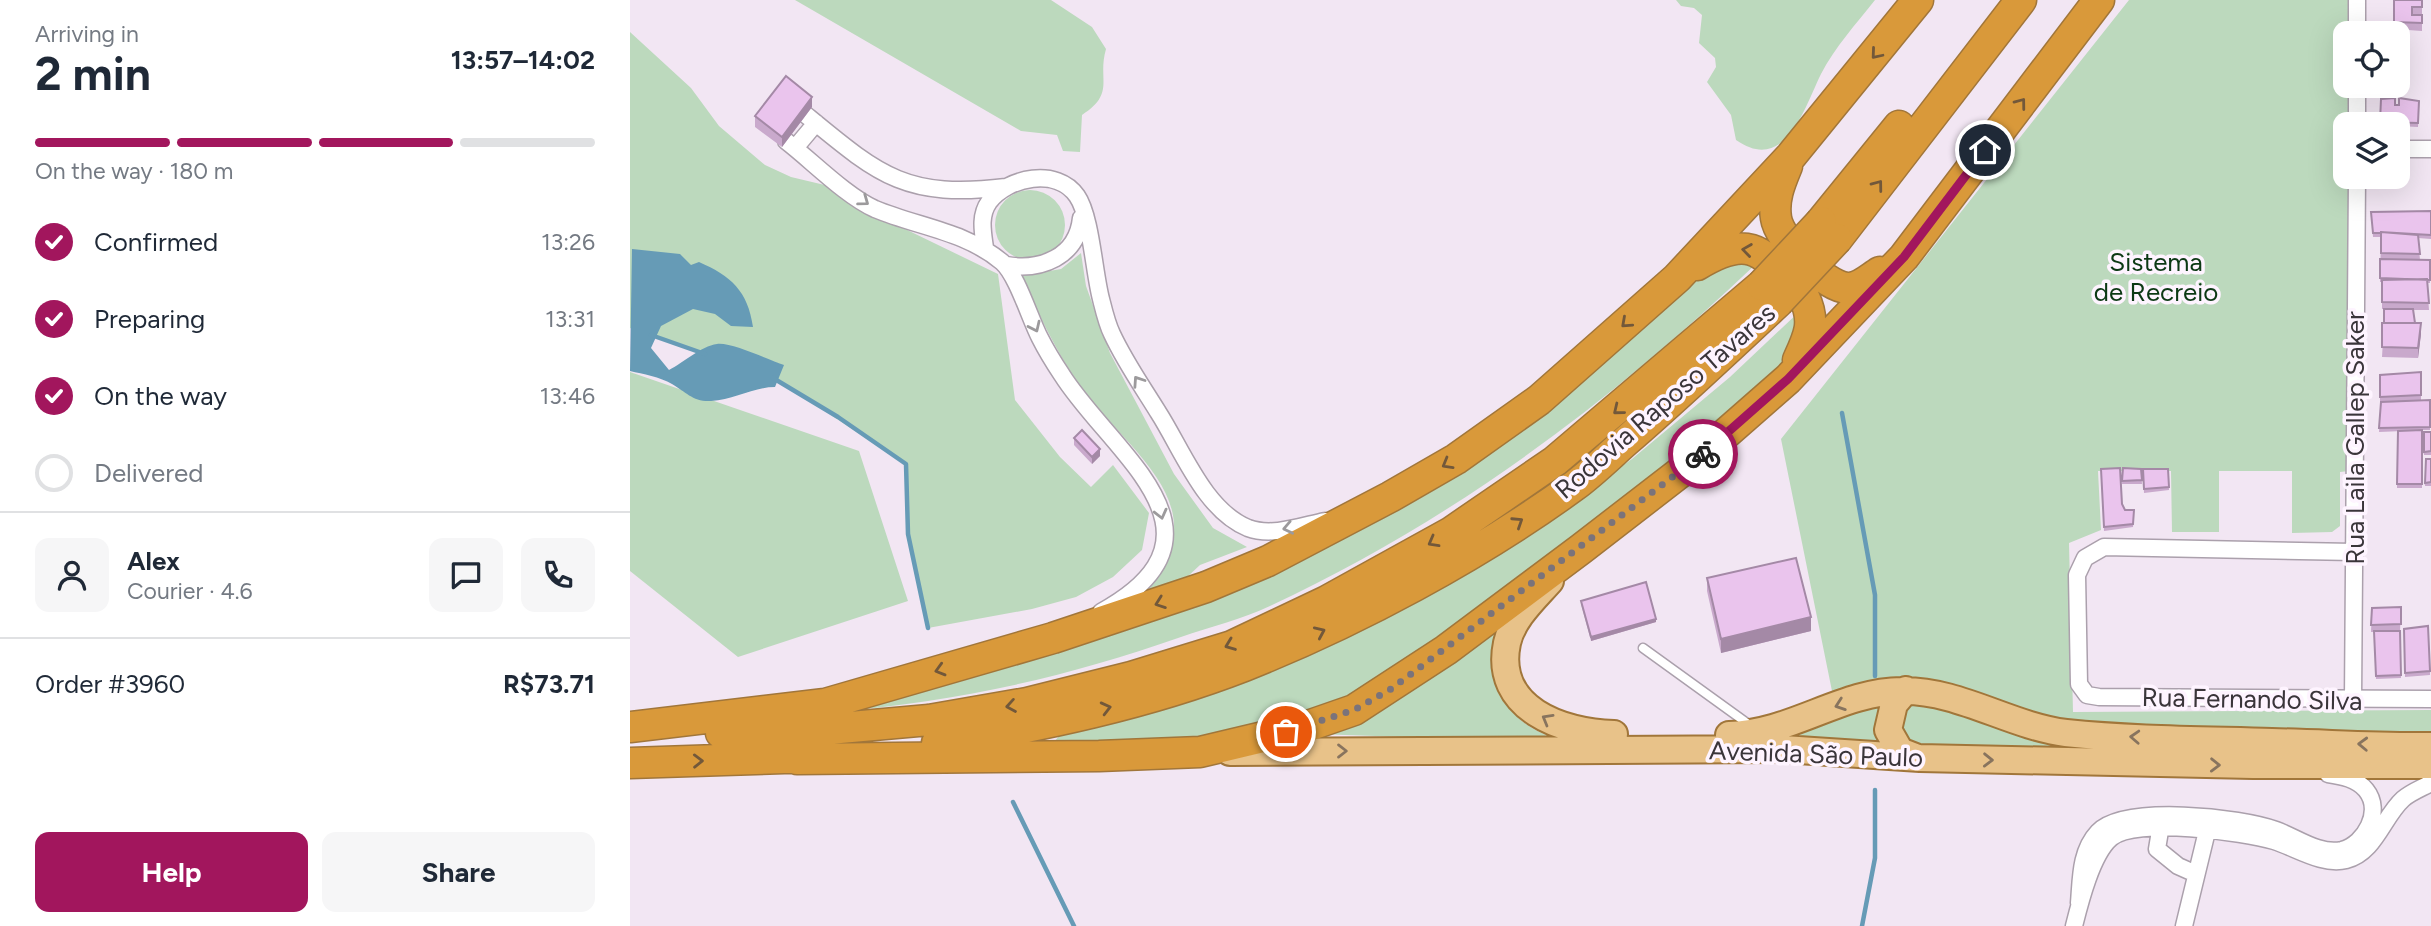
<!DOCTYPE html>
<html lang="en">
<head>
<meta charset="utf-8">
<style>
  body { margin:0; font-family:Figtree,sans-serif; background:#f6f6f7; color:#1f2937; height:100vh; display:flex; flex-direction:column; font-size:26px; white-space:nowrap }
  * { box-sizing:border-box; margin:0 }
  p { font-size:23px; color:#747a83 }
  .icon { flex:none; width:38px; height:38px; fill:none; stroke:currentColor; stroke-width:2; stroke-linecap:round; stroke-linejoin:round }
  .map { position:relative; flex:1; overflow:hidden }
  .sheet { display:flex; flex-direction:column; background:#fff; width:630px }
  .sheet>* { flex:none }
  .tools { position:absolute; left:1703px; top:21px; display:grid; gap:14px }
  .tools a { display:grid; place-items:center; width:77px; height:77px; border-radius:14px; background:#fff; box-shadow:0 7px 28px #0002; font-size:35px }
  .pin { position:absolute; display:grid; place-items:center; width:60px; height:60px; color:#fff; margin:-30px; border:4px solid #fff; border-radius:50%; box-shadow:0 2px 7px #0007 }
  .courier { position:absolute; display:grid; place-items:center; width:70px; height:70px; margin:-35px; border:5px solid #a2165d; border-radius:50%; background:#fff; color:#222; box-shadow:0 2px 9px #0007 }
  .overview em { font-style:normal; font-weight:700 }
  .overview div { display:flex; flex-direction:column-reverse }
  .overview { display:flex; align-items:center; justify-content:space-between; height:119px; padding:0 35px }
  h1 { font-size:46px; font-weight:700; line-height:52px }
  .bar { display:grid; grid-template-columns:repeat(4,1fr); gap:10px 7px; align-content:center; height:84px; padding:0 35px }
  .bar i { height:9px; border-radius:5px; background:#e0e1e3 }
  .bar .on { background:#a2165d }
  .bar p { grid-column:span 4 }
  .line { display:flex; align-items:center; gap:18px; padding:0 35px; border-top:2px solid #e0e1e3 }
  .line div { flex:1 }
  .round { display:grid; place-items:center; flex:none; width:74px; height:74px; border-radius:14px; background:#f6f6f7 }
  ol { padding:0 35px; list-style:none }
  li { display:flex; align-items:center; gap:21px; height:77px }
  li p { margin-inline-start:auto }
  li .icon { padding:7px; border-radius:50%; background:#a2165d; color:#fff; stroke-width:4 }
  li:last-child { color:#747a83 }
  li i { width:38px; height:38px; border:4px solid #e0e1e3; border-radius:50% }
  .button { display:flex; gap:14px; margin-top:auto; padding:14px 35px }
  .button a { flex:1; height:80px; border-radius:14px; background:#a2165d; color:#fff; font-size:28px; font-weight:700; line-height:80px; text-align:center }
  .button a+a { background:#f6f6f7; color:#1f2937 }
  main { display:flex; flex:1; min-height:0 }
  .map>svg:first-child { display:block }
  .green { fill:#bcd9bd }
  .water { fill:#669bb6 }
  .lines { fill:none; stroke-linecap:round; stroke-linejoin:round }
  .stream { stroke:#669bb6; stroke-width:4.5 }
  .lane-casing { stroke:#aba0ac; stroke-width:11 }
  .street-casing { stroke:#aba0ac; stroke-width:19 }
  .primary-casing { stroke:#a1763a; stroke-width:30 }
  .highway-casing { stroke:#a1763a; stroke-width:33 }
  .lane { stroke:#fff; stroke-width:8 }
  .street { stroke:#fff; stroke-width:16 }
  .primary { stroke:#e8c289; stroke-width:26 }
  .highway { stroke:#d9993a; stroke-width:30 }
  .highway-bridge-casing { stroke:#a1763a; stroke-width:33; stroke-linecap:butt }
  .highway-bridge { stroke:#d9993a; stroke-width:30 }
  .wall { fill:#c9a9cc }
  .shaded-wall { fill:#a489a6 }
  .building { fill:#eac4ed; stroke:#a489a6; stroke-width:2 }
  .oneway { stroke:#72583a }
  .oneway2 { stroke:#9c9a9c }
  .oneway3 { stroke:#88745e }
  .done { stroke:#7a737b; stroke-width:7; stroke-dasharray:0 12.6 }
  .route { stroke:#a2165d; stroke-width:9 }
  .labels { text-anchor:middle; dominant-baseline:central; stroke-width:7; stroke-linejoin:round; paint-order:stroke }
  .park-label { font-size:26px; fill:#0c3914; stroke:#fef4ff }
  .street-label { font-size:26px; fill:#3a353a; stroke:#fef4ff }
</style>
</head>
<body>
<main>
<section class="sheet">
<div class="overview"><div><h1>2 min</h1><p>Arriving in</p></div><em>13:57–14:02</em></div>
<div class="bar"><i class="on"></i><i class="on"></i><i class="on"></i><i></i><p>On the way · 180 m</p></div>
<ol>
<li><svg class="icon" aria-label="check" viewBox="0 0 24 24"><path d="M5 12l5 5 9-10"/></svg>Confirmed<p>13:26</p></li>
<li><svg class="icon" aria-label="check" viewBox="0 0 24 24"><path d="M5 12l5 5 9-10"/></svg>Preparing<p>13:31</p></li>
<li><svg class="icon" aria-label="check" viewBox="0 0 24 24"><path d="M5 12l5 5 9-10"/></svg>On the way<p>13:46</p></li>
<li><i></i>Delivered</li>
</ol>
<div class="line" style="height:126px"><a class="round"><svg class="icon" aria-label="person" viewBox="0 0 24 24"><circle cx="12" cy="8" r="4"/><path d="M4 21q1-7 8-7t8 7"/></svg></a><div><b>Alex</b><p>Courier · 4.6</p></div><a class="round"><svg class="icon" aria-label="chat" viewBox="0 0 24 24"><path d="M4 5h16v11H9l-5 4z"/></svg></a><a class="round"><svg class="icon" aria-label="phone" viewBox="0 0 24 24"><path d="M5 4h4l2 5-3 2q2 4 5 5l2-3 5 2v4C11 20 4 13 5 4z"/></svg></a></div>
<div class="line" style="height:91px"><div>Order #3960</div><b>R$73.71</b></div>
<div class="button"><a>Help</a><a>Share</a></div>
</section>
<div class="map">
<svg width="1801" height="926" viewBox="0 0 1801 926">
  <rect width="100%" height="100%" fill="#f2e6f3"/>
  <path class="green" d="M 165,0 L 421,0 L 462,27 L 476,49 C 467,80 486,93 452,115 L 450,152 L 433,151 L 427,135 L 391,131 Z
    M 1046,0 L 1245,0 C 1226,24 1205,47 1191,74 C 1175,106 1156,175 1106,140 L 1101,115 L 1077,82 L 1086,67 L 1085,58 L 1069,43 L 1072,15 L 1064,8 L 1051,6 Z
    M 1499,0 L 1721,0 L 1720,33 L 1715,33 L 1715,86 L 1720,86 L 1720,124 L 1715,124 L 1715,177 L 1720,177 L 1719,471 L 1710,472 L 1710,526 L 1702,532 L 1662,533 L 1662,471 L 1589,471 L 1589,532 L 1542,532 L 1541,471 L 1468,471 L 1471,530 L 1439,543 L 1443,712 L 1801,710 L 1801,737 L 1430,723 L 1262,683 L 1202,691 L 1151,439 Z
    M 0,32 L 61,88 L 89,126 L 135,165 L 161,177 L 203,187 L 240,212 L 368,274 L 385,400 L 430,457 L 461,487 L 483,465 L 519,513 L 512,550 L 483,577 L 446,597 L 402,609 L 298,628 L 278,534 L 275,464 L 148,380 L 0,328 Z
    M365 225a35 35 0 1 1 70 0a35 35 0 1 1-70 0Z
    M 451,253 L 456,286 L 480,353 L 544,474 L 583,528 L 617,547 L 570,565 L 541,592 L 503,601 C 603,509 495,453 446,380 C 424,348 408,311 390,276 L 431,269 Z
    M 1085,260 L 1127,263 C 982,401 823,521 640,606 C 612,619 580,627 551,637 C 430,679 326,702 200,712 L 744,518 Z
    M 1171,310 L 1157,358 L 1127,390 L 928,554 L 732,695 L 683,714 L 598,732 L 535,742 L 431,745 L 424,742 L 429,736 L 531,704 L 866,551 L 1002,459 L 1100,377 Z
    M 0,372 L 229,451 L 278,601 L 108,657 L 0,571 Z
    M 874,614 C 853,660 864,713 914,734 C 942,746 978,742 1008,743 C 1030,743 1056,747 1077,744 C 1136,734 1195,716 1253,702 C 1240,720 1245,736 1258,753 L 685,734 Z
    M 1293,703 L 1502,753 L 1279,744 L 1266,716 L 1279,705 Z"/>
  <path class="water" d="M 2,249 L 50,254 L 61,265 L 69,262 C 101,276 118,291 123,327 L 101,326 L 85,314 L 63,309 L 31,326 L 21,348 L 39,370 C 53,363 71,346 87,344 C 101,342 139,360 154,365 L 145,387 C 123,387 104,400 81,401 C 63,402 56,392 42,384 C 30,377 13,374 0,371 Z"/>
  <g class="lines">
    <path class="stream" d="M 21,335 L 75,354
      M 143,378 L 208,417 L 276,464 L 278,534 L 298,628
      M 1212,413 L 1245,595 L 1245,676
      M 383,802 L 444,926
      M 1232,926 L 1245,858 L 1245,790"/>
    <defs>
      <path id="lane" d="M 1013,648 L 1121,726"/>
      <path id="street" d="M 1727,33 L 1727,0
        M 176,115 C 250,176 276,199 376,187
        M 1727,124 L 1727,86
        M 156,141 C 182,161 216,196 245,209 C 288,227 335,231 372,262 C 387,275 400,319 410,338 C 416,350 424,363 432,375 C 481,453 613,534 471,612
        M 165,148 L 186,123
        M 1768,149 L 1801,149
        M 355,248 C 353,233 349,216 359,202 C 378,177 427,167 447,196 C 461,216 464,273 471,299 C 474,311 477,324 482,334 C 495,362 512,386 528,412 C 552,449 574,510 618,528 C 642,537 671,526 695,521
        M 376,265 C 411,271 447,257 451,218
        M 1724,552 L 1474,547 L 1455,558 L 1447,575 L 1449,684 L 1457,695 L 1469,697 L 1801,699
        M 1723,700 L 1727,177
        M 1532,819 L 1527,849 L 1548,866 L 1566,874
        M 1449,903 C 1451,879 1450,851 1468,832 C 1495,804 1611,817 1646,830 C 1666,837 1689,855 1712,850 C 1735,844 1753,811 1736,790 C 1727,779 1712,776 1698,774
        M 1444,926 C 1450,902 1462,854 1481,838 C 1505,817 1614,832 1644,841 C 1666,848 1693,866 1716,860 C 1745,853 1753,817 1773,799 C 1781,792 1792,788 1801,783
        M 1554,926 L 1578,827 L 1582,825"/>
      <path id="primary" d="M 920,581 C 904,599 882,619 877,643 C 863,709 933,733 984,734
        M 1276,690 L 1264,704 L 1258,730 L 1270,751 L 1288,758
        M 1099,735 C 1161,734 1212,691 1272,691 C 1329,690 1380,726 1436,733 C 1504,740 1574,740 1642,742 C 1695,743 1748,747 1801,746
        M 600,752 L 1153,749 L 1290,758 L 1623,765 L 1801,765"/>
      <path id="highway" d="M 1157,166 C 1150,183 1143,199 1146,218 C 1149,240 1194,286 1217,288 C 1229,289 1240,278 1250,272
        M 1191,222 L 1269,126
        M 1207,239 L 1391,0
        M 1067,265 C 1125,230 1134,255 1174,297 C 1186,322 1179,336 1168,360
        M 0,727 L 195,704 L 423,638 L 576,587 L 638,561 L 760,497 L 826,459 L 909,400 L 1047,278 L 1161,156 L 1288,0
        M 91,733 L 154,733 L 299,720 L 397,703 L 501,677 L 602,646 L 697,601 L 820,533 L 925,461 L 1132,285
        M 307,743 C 411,726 516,704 614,666 C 725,622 848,556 944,486 C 962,473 979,456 996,441 C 1048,396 1098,349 1148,302
        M 167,759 L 469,756 L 570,752 L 675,727 L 724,710 L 816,650 L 951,549 L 1061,464 L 1158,379 L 1274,257 L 1469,0
        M 0,763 L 184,757"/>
    </defs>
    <use href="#lane" class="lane-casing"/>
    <use href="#street" class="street-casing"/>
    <use href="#primary" class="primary-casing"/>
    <use href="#highway" class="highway-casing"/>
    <use href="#lane" class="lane"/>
    <use href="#street" class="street"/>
    <use href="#primary" class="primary"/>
    <use href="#highway" class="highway"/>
    <defs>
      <path id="highway-bridge" d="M 1132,285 L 1191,222
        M 1148,302 L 1207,239"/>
    </defs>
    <use href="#highway-bridge" class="highway-bridge-casing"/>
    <use href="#highway-bridge" class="highway-bridge"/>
  </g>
  <path class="wall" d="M 1764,0 L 1792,0 L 1792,14 L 1782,15 L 1792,15 L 1792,31 L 1764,29 Z
    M 1751,99 L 1765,105 L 1769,105 L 1789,101 L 1788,127 L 1768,126 L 1768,124 L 1750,124 Z
    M 182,107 L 152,147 L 125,127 L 125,116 Z
    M 1801,211 L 1801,239 L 1788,238 L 1790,260 L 1800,260 L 1800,283 L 1797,283 L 1799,310 L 1783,310 L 1785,323 L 1791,334 L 1788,358 L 1752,357 L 1754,323 L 1754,309 L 1752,309 L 1752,282 L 1750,282 L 1751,237 L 1743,237 L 1741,212 Z
    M 1791,372 L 1791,400 L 1800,400 L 1800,430 L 1792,430 L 1792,488 L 1767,488 L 1768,431 L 1773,431 L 1749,432 L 1751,404 L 1750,404 L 1750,375 Z
    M 1794,432 L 1801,432 L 1801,455 L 1794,455 Z
    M 444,438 L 470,456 L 462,464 L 444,445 Z
    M 1801,459 L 1801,486 L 1795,486 L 1795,483 Z
    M 1493,468 L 1511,469 L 1512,484 L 1492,484 Z
    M 1471,469 L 1495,510 L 1504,510 L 1503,527 L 1474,531 Z
    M 1513,469 L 1538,469 L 1539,490 L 1514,493 Z
    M 1077,578 L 1181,631 L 1091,653 L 1077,591 Z
    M 951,601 L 1026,622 L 961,641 L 951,604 Z
    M 1771,607 L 1770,632 L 1771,678 L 1746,679 L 1744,632 L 1741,632 L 1742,608 Z
    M 1774,629 L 1800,671 L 1800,675 L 1775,677 Z"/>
  <path class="shaded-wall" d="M 182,97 L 182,107 L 152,147 L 152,137 Z
    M 1791,323 L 1791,334 L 1788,358 L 1788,348 Z
    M 470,449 L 470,456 L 462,464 L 462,457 Z
    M 1181,617 L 1181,631 L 1091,653 L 1091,639 Z
    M 1026,619 L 1026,622 L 961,641 L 961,637 Z"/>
  <path class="building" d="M 1764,0 L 1792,0 L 1792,7 L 1782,7 L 1782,15 L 1792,15 L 1792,23 L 1764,22 Z
    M 156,76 L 182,97 L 152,137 L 125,116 Z
    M 1765,98 L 1765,105 L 1769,105 L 1769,98 L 1789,101 L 1788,123 L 1750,122 L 1751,99 Z
    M 1801,211 L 1801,235 L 1751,232 L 1751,233 L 1743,233 L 1741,212 Z
    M 1751,232 L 1788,235 L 1790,254 L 1751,253 Z
    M 1750,259 L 1800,260 L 1800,280 L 1750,278 Z
    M 1797,279 L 1799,303 L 1752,302 L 1752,280 Z
    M 1754,309 L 1783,309 L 1785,323 L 1754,323 Z
    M 1752,323 L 1791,323 L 1788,348 L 1752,347 Z
    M 1791,372 L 1791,395 L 1750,397 L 1750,375 Z
    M 1800,400 L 1800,427 L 1749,428 L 1751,402 Z
    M 452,430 L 470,449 L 462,457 L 444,438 Z
    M 1792,430 L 1792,484 L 1767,484 L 1768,431 Z
    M 1794,432 L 1801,432 L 1801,451 L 1794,452 Z
    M 1796,459 L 1801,459 L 1801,482 L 1795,483 Z
    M 1490,468 L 1492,504 L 1495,510 L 1504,510 L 1503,524 L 1474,527 L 1471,469 Z
    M 1493,468 L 1511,469 L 1512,480 L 1492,481 Z
    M 1513,469 L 1538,469 L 1539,487 L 1514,489 Z
    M 1166,558 L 1181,617 L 1091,639 L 1077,578 Z
    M 1016,582 L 1026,619 L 961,637 L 951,601 Z
    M 1771,607 L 1771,624 L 1741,625 L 1742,608 Z
    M 1798,626 L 1800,671 L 1775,673 L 1774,629 Z
    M 1744,631 L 1770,631 L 1771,675 L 1746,676 Z"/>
  <defs><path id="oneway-chevron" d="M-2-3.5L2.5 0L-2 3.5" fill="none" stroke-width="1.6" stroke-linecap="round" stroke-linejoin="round" transform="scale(1.75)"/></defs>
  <g class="oneway">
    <use href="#oneway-chevron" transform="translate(1246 54) rotate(130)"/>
    <use href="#oneway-chevron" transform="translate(1391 103) rotate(-53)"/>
    <use href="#oneway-chevron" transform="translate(1248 185) rotate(-53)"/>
    <use href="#oneway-chevron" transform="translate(1117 250) rotate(-172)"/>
    <use href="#oneway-chevron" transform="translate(996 323) rotate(138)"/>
    <use href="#oneway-chevron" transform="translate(988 410) rotate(141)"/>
    <use href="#oneway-chevron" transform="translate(817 464) rotate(150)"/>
    <use href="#oneway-chevron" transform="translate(888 522) rotate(-33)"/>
    <use href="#oneway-chevron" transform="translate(803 542) rotate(151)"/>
    <use href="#oneway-chevron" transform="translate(530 603) rotate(160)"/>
    <use href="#oneway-chevron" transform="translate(690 632) rotate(-24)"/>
    <use href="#oneway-chevron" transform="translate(600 645) rotate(159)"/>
    <use href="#oneway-chevron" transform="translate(310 670) rotate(164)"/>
    <use href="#oneway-chevron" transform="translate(381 706) rotate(170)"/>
    <use href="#oneway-chevron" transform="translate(476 708) rotate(-14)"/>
    <use href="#oneway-chevron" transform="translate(68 761) rotate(-1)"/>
  </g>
  <g class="oneway2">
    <use href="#oneway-chevron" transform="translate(234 201) rotate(36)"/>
    <use href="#oneway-chevron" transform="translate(405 327) rotate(65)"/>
    <use href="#oneway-chevron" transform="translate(508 381) rotate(-124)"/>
    <use href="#oneway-chevron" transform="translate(531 514) rotate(76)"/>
    <use href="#oneway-chevron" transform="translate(658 528) rotate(168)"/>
  </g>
  <g class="oneway3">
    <use href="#oneway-chevron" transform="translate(1210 705) rotate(161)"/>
    <use href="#oneway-chevron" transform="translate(917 719) rotate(-150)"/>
    <use href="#oneway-chevron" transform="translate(1505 737) rotate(-177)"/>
    <use href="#oneway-chevron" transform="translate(1733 744) rotate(-178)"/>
    <use href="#oneway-chevron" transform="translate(712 751)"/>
    <use href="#oneway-chevron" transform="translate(1358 760) rotate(1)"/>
    <use href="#oneway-chevron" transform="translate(1585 765) rotate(1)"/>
  </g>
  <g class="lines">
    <path class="done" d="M 656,732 L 724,710 L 761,689 L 1073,454"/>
    <path class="route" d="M 1073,454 L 1158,379 L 1274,257 L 1355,150"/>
  </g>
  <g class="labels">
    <g class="park-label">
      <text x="1526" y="262">Sistema<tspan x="1526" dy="30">de Recreio</tspan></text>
    </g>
    <g class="street-label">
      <text transform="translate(1035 401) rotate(-41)">Rodovia Raposo Tavares</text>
      <text transform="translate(1725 438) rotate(-90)">Rua Laila Gallep Saker</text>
      <text transform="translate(1622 699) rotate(1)">Rua Fernando Silva</text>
      <text transform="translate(1186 754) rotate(2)">Avenida São Paulo</text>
    </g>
  </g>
</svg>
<div class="tools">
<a><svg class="icon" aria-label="locate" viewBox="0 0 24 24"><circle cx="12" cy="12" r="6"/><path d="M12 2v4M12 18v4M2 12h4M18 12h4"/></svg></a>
<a><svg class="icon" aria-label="layers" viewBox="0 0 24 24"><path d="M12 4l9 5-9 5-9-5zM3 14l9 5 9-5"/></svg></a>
</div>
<div class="pin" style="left:656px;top:732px;background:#ea580c"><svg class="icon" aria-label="bag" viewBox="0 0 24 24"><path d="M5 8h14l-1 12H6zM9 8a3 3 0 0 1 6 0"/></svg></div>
<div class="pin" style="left:1355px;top:150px;background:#1f2937"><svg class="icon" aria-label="home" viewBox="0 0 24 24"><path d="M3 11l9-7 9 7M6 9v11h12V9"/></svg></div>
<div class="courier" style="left:1073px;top:454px"><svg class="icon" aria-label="bike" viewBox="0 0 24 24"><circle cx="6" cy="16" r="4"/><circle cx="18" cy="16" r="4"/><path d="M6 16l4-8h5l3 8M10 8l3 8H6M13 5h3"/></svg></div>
</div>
</main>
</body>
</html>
